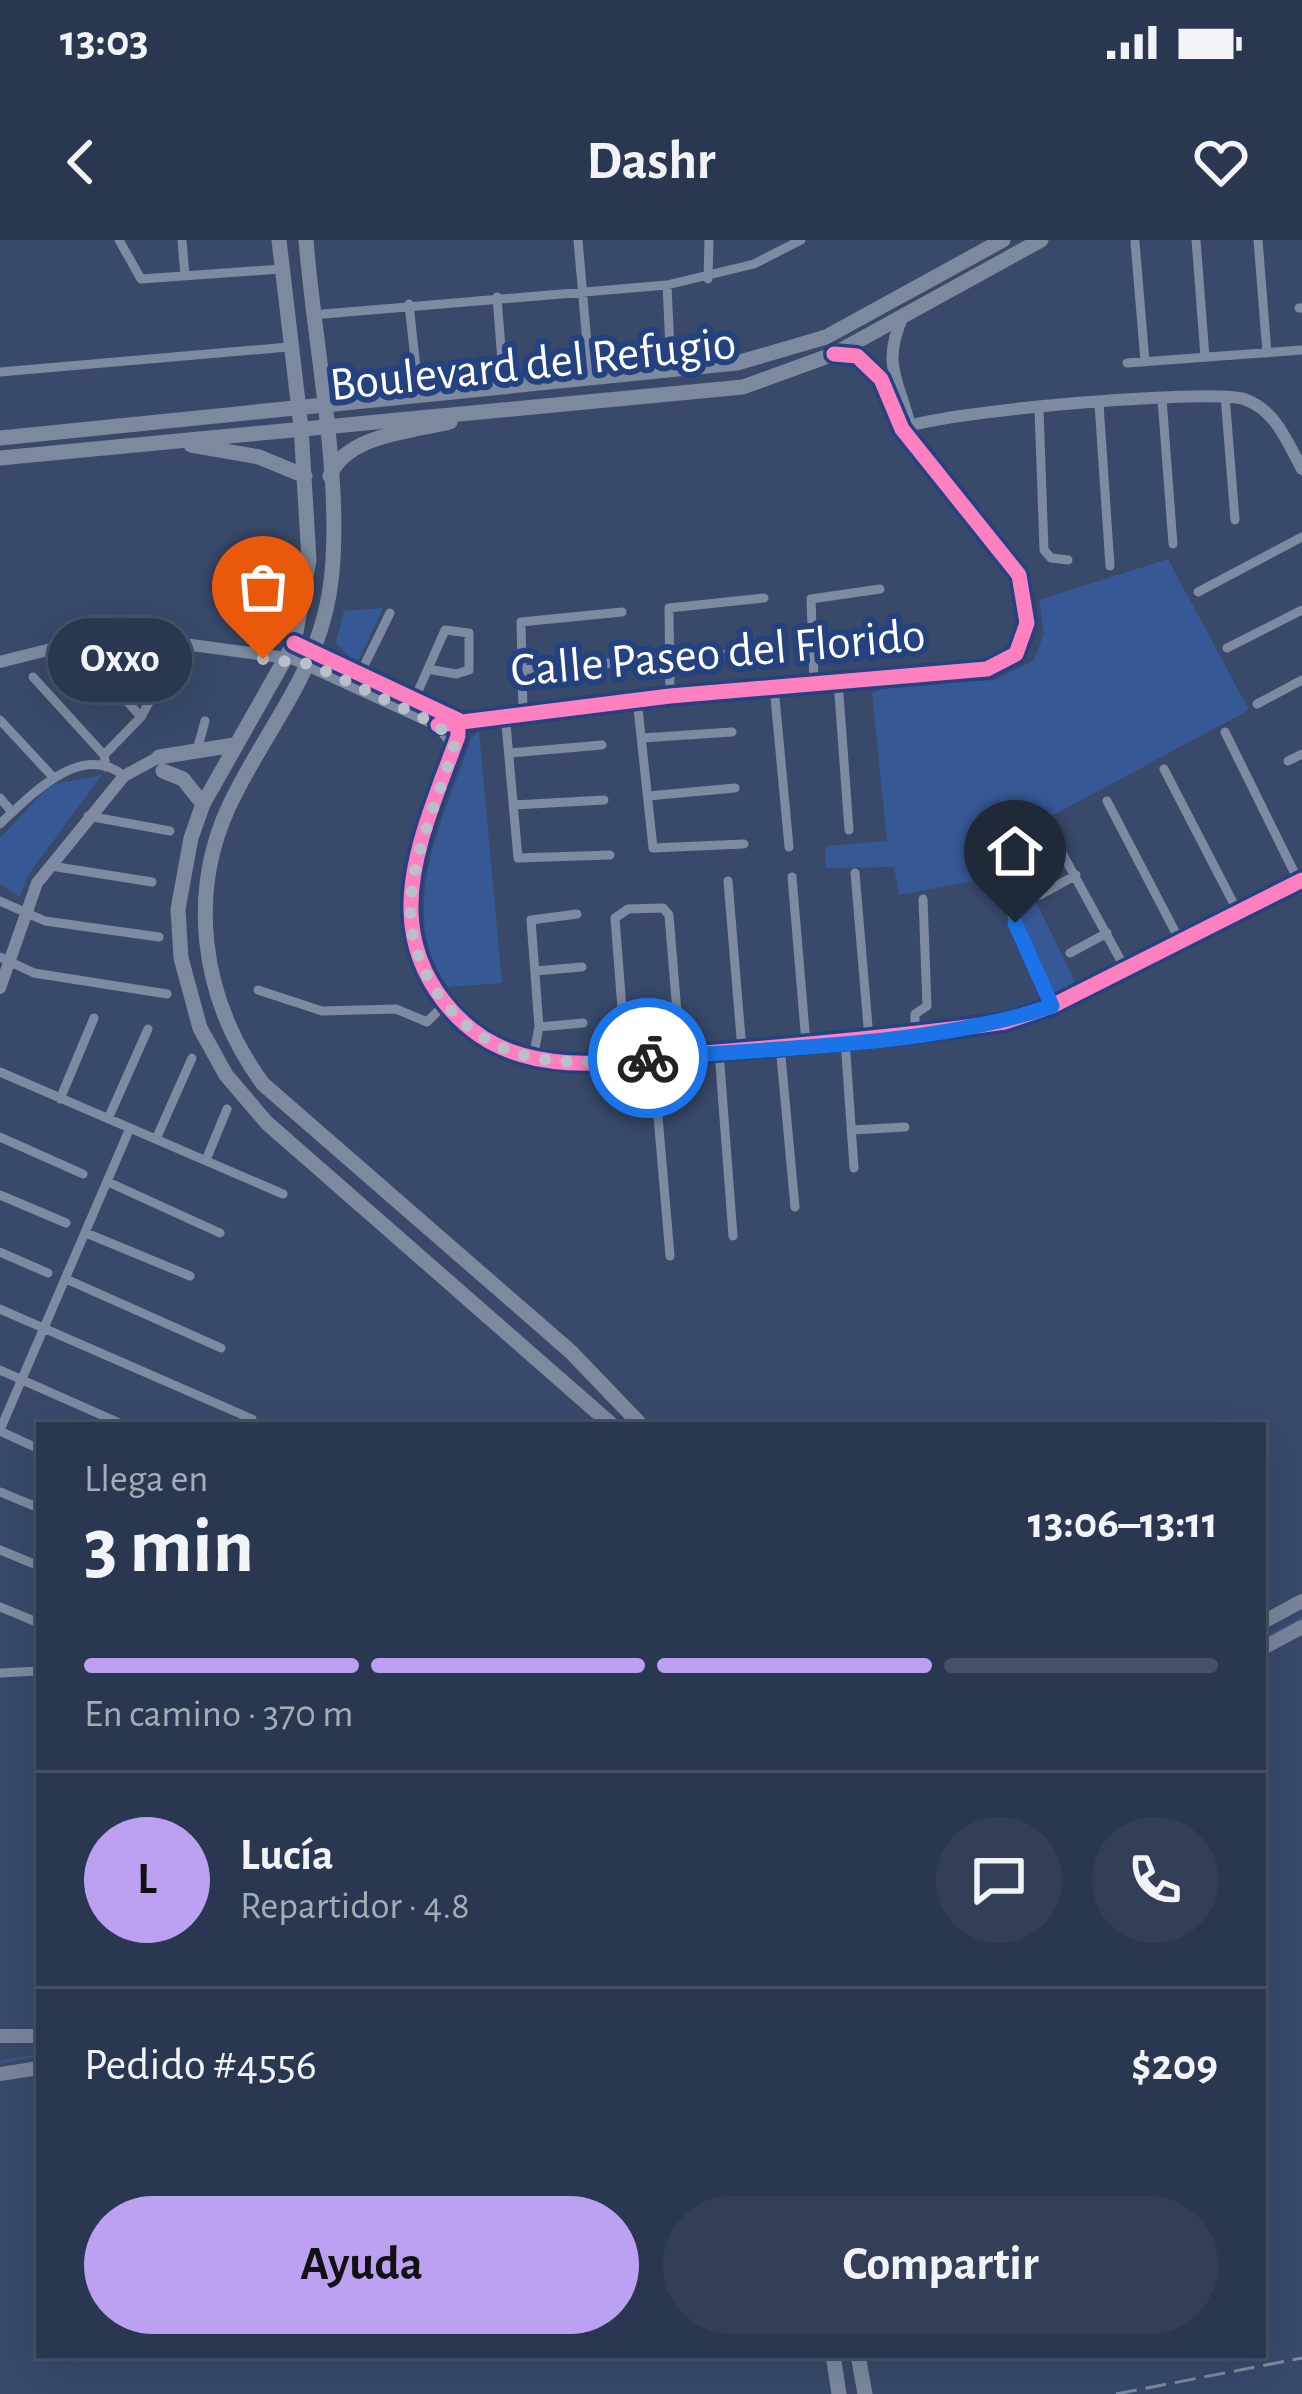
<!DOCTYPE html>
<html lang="es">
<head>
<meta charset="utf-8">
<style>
  body { margin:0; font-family:"Alegreya Sans",sans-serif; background:#323f57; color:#f1f3f6; height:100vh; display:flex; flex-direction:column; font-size:45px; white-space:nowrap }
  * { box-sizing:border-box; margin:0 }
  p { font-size:39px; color:#a5acb7 }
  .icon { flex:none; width:66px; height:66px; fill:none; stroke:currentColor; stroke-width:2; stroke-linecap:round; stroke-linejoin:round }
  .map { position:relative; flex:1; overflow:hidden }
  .drawer { position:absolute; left:36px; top:1182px; width:1230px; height:936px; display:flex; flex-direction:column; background:#2a3750; border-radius:0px; box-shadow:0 12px 48px #0002,0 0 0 3px #465167 }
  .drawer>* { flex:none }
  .pin { position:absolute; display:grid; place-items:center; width:102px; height:102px; color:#fff; margin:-123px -51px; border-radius:50% 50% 50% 0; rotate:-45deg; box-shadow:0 0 12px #0007 }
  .pin .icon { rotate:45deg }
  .courier { position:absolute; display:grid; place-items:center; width:120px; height:120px; margin:-60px; border:9px solid #1a73e8; border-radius:50%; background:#fff; color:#222; box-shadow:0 3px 15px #0007 }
  .bubble { position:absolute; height:84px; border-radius:42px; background:#2a3750; box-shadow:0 12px 48px #0002,0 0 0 3px #465167; font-size:39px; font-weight:700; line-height:84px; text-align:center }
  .overview em { font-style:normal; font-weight:700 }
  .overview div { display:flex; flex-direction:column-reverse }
  .overview { display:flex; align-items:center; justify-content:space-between; height:204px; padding:0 48px }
  h1 { font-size:78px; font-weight:700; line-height:90px }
  .bar { display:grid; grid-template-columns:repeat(4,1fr); gap:18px 12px; align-content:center; height:144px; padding:0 48px }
  .bar i { height:15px; border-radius:9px; background:#465167 }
  .bar .current { background:#bca0f2 }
  .bar p { grid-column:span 4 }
  .line { display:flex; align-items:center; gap:30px; padding:0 48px; border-top:3px solid #465167 }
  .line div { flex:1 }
  .round { display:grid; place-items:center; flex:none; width:126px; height:126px; border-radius:63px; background:#323f57 }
  .button { display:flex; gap:24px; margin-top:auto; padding:24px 48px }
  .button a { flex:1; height:138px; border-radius:72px; background:#bca0f2; color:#111; font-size:48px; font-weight:700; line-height:138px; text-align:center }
  .button a+a { background:#323f57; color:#f1f3f6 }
  .status { display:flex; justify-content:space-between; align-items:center; height:84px; padding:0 60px; background:#2a3750; direction:ltr }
  .status svg { height:33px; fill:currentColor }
  header { display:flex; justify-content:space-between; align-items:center; height:156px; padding:0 48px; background:#2a3750; font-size:54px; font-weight:700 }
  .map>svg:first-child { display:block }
  .green { fill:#365996 }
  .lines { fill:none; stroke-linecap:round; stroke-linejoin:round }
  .stream { stroke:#3d547f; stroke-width:3 }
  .minor { stroke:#7d8aa1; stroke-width:9 }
  .tertiary { stroke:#7d8aa1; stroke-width:12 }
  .secondary { stroke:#79859d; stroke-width:14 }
  .primary { stroke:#7c899f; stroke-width:15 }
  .rail { stroke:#7f8aa1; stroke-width:3; stroke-dasharray:21 9; stroke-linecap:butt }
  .cycleway-casing { stroke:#23427f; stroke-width:22 }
  .cycleway { stroke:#ff80c0; stroke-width:15 }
  .done { stroke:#b9bfcb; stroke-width:12; stroke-dasharray:0 21.6 }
  .route { stroke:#1a73e8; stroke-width:15 }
  .labels { text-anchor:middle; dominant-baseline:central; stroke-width:12; stroke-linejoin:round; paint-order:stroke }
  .street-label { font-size:48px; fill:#fff; stroke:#23427f }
</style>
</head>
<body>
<div class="status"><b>13:03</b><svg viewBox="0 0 49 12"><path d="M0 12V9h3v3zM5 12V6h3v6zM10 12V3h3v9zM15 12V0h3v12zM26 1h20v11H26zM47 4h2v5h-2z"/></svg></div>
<header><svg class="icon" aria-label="back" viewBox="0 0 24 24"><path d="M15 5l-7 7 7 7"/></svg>Dashr<svg class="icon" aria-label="heart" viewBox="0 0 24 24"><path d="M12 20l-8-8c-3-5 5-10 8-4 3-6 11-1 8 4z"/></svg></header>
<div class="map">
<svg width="1302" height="2154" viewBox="0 0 1302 2154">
  <rect width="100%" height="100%" fill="#38496a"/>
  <path class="green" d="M 1168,319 L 1249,470 L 1033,586 L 1026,641 L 1076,744 L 1051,755 L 990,638 L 899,655 L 894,627 L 826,628 L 825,606 L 887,601 L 872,453 L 891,445 L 994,440 L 1033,421 L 1044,394 L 1039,360 Z
    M 383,368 L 357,424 L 336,403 L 344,371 Z
    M 479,491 L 502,743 L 448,747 C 393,672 445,576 471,499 Z
    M 102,535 L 28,635 L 20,657 L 0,644 L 0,598 L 50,545 Z"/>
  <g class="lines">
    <path class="stream" d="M 1263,1400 L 1302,1378
      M 0,1822 L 39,1815"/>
    <path class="minor" d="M 119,0 L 141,39 L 281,29
      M 182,0 L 185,36
      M 578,0 L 590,138
      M 1196,0 L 1205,117
      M 1258,0 L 1267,113
      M 1135,2 L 1145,122
      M 708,39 L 709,0
      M 667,45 L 671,130
      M 497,57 L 504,147
      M 409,64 L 419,156
      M 1299,68 L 1302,68
      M 312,75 L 667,45 L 754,24 L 801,0
      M 1127,123 L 1302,110
      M 0,132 L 289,107
      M 1225,156 L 1235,280
      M 1162,159 L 1173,304
      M 1099,164 L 1110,326
      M 1039,169 L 1044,310 L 1051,318 L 1068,320
      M 1198,352 L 1302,297
      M 812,404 L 882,399
      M 1227,408 L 1302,370
      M 667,419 L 766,411
      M 98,428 L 141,477
      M 521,430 L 625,422
      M 33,437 L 104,515 L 106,527
      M 838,441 L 849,590
      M 814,443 L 811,359 L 880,349
      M 354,446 L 390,373
      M 774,447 L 789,607
      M 670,456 L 669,368 L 764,358
      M 637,459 L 653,608 L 744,604
      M 1257,464 L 1302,440
      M 412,465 L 445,390 L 469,393 L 469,430 L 456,434 L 428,429
      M 523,471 L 521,382 L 622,372
      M 505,473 L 518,618 L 610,615
      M 0,480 L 52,536
      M 1225,492 L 1299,642
      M 642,498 L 732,492
      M 197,510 L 205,481
      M 510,513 L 602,505
      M 104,515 L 141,477 L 169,425
      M 1288,521 L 1302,514
      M 1164,529 L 1238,672
      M 648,556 L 735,548
      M 0,558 L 12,572
      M 1107,561 L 1180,701
      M 514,565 L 604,560
      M 88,576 L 170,591
      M 0,584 C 29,557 81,500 124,536
      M 1050,591 L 1126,730
      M 51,626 L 152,642
      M 855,633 L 869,798
      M 792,637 L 806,803
      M 728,641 L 742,810
      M 997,641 L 1052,766
      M 1040,655 L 1076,635
      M 0,661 L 45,681 L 159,697
      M 1070,713 L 1107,693
      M 0,717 L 34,733 L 167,754
      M 535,731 L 582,727
      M 258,750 L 322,771 L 396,769 L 427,782 L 445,764
      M 539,787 L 583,783
      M 625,794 L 678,785 L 669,675 L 663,668 L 628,669 L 615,678 L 626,820
      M 915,794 L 915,774 L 927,766 L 923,659
      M 845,800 L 854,928
      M 780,806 L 795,967
      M 719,812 L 733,996
      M 533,818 L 539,787 L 531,680 L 577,674
      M 653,818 L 670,1016
      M 0,832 L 283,954
      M 60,859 L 94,778
      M 108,879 L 148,789
      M 852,890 L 905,887
      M 0,897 L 83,934
      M 156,899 L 192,818
      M 206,920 L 227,869
      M 108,942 L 220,993
      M 0,955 L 66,983
      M 86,993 L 190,1036
      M 0,1012 L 48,1033
      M 66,1039 L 221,1108
      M 0,1069 L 252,1179
      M 0,1130 L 124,1185
      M 0,1190 L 130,888
      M 0,1191 L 39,1209
      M 0,1252 L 39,1268
      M 0,1310 L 39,1326
      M 0,1367 L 39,1383
      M 0,1433 L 39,1431"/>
    <path class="tertiary" d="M 904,74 C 879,127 901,142 911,191
      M 902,189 C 931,172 1210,148 1244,159 C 1276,170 1287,202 1302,229
      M 294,403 L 458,480 L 458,496 C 439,549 409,615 411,672 C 413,737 459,797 522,815 C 579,832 646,818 704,813 C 804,805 905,796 1005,782 L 1052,766 L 1302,640
      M 0,422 L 87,400 L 155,400 L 294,419 L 438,485 L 454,505
      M 438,485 L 670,456 L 987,429 L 1016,414 L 1027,383 L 1019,335 L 902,189 L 881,139 L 857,116 L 836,114
      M 0,748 L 37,643 L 124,536 L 159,517"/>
    <path class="secondary" d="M 1263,1382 L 1302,1361
      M 1263,1408 L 1302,1387
      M 0,1796 L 39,1796
      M 0,1834 L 39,1828"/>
    <path class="primary" d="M 279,0 L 301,187 L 309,320 L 294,403 L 203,564 L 191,598 L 178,669 L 181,718 L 200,788 L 226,835 L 267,883 L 612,1185
      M 306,0 C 314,101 339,220 333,319 C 328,418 279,469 236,552 C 185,648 200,758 263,844 L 571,1112 L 641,1185
      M 0,198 L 737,123 L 826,97 L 1003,0
      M 191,205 L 259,217 L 305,236
      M 0,218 L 743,147 L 834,114 L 1041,0
      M 330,236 C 345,195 413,191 450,182
      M 159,517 L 234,505
      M 163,531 L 183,539 L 203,564
      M 833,2115 L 839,2154
      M 858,2115 L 865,2154"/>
    <path class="rail" d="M 1116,2154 L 1302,2118"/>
    <defs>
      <path id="cycleway" d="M 294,403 L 458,480 L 458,496 C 439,549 409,615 411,672 C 413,737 459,797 522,815 C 579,832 646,818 704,813 C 804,805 905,796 1005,782 L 1052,766 L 1302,640
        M 438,485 L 670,456 L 987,429 L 1016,414 L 1027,383 L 1019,335 L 902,189 L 881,139 L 857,116 L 834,114"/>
    </defs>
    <use href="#cycleway" class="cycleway-casing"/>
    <use href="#cycleway" class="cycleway"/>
  </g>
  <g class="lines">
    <path class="done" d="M 263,419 L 311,424 L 438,485 L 454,506 C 440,554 416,606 411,657 C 404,728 458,800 527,816 C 567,826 608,821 648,818"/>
    <path class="route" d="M 648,818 C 775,808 933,806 1052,766 L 1015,683"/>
  </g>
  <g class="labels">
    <g class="street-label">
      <text transform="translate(533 125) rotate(-6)">Boulevard del Refugio</text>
      <text transform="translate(718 414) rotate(-5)">Calle Paseo del Florido</text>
    </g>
  </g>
</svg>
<div class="pin" style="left:263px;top:419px;background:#ea580c"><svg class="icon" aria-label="bag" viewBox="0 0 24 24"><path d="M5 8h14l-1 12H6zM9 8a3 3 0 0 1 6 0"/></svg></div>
<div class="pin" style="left:1015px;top:683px;background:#1f2937"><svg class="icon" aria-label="home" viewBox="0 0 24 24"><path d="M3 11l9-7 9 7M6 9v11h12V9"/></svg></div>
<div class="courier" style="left:648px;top:818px"><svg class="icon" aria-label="bike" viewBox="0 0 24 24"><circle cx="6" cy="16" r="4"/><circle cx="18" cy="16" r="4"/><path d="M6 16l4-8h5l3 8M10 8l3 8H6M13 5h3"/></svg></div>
<div class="bubble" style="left:48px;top:378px;width:144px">Oxxo</div>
<section class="drawer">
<div class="overview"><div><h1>3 min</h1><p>Llega en</p></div><em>13:06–13:11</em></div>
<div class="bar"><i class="current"></i><i class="current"></i><i class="current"></i><i></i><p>En camino · 370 m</p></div>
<div class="line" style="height:216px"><b class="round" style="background:#bca0f2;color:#111">L</b><div><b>Lucía</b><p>Repartidor · 4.8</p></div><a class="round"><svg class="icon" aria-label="chat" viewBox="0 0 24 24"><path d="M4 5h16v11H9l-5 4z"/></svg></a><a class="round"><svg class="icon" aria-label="phone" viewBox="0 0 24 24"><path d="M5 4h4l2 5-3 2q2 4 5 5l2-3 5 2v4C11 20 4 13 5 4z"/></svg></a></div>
<div class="line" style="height:156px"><div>Pedido #4556</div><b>$209</b></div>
<div class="button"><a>Ayuda</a><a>Compartir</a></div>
</section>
</div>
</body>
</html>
